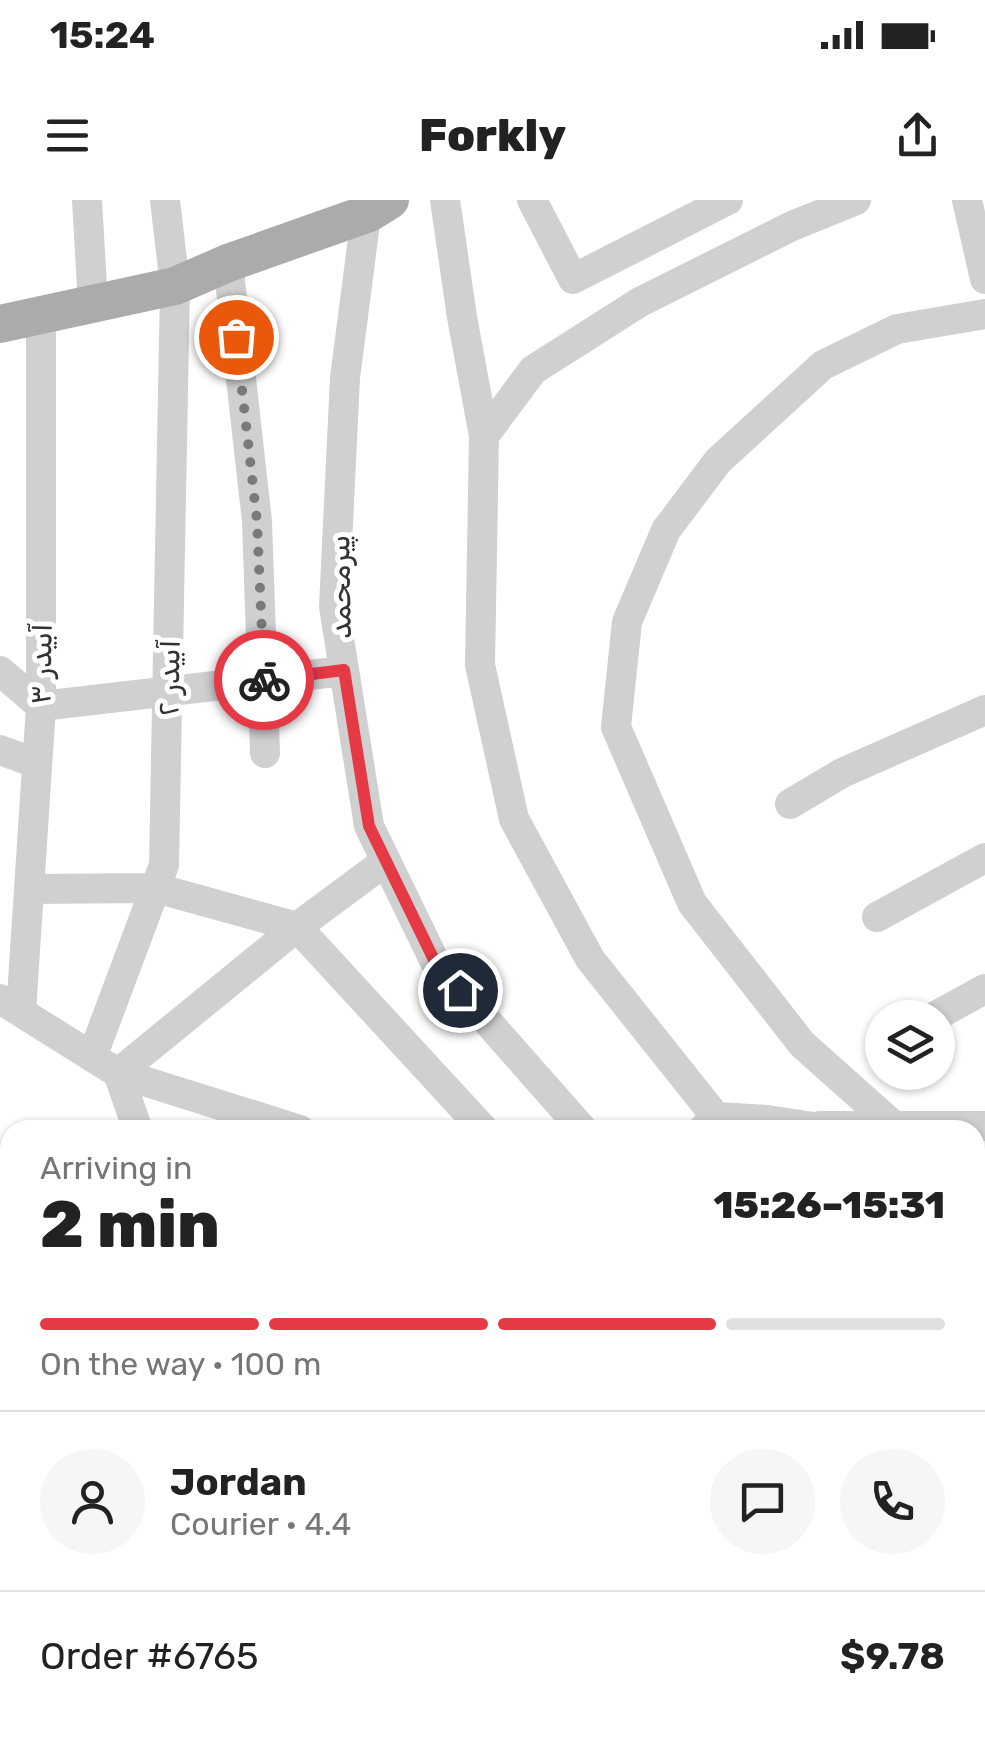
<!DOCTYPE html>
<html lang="en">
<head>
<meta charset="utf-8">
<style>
  body { margin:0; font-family:Rubik,"Noto Naskh Arabic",sans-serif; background:#f6f6f6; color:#222; height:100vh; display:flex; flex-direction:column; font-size:38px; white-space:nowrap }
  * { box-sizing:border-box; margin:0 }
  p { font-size:32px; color:#767676 }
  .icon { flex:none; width:55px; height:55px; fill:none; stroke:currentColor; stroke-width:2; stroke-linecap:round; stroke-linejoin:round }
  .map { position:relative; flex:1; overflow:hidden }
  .sheet { position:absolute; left:0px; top:920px; width:985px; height:622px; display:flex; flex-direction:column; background:#fff; border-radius:30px 30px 0 0; box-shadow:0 2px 8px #0004 }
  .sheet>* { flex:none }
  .buttons { position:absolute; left:865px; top:800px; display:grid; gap:20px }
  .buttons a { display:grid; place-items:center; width:90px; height:90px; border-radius:50%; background:#fff; box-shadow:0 2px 8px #0004; font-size:50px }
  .pin { position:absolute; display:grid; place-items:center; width:85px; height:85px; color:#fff; margin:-42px; border:5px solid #fff; border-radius:50%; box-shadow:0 2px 10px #0007 }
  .courier { position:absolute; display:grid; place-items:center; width:100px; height:100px; margin:-50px; border:8px solid #e63946; border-radius:50%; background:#fff; color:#222; box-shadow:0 2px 12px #0007 }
  .headline em { font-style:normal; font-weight:800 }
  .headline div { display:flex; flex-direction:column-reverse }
  .headline { display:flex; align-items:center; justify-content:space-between; height:170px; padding:0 40px }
  h1 { font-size:65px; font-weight:800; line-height:75px }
  .bar { display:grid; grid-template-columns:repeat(4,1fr); gap:15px 10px; align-content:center; height:120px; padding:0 40px }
  .bar i { height:12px; border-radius:8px; background:#e0e0e0 }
  .bar .on { background:#e63946 }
  .bar p { grid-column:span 4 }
  .line { display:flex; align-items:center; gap:25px; padding:0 40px; border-top:2px solid #e0e0e0 }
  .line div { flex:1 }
  .round { display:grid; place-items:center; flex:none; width:105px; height:105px; border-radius:52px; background:#f6f6f6 }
  .status { display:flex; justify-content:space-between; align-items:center; height:70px; padding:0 50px; background:#fff; direction:ltr }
  .status svg { height:28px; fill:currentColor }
  header { display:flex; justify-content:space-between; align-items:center; height:130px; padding:0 40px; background:#fff; font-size:45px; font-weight:800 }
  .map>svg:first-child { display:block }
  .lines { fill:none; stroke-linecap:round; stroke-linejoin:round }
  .minor { stroke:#d0d0d0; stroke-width:30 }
  .major { stroke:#ababab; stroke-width:38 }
  .done { stroke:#7a7a7a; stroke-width:10; stroke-dasharray:0 18 }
  .route { stroke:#e63946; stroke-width:12 }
  .labels { text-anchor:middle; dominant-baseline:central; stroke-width:10; stroke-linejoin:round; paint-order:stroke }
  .street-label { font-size:30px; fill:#333; stroke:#fff }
</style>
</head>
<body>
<div class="status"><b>15:24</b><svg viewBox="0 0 49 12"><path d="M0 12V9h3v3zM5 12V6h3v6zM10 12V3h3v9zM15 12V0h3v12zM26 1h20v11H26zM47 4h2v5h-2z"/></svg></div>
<header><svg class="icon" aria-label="menu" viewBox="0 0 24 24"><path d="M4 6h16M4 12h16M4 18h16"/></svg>Forkly<svg class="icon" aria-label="share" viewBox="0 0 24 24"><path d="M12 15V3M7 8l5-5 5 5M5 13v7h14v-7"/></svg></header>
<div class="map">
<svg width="985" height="1542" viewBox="0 0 985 1542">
  <rect width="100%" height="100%" fill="#fff"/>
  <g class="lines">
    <path class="minor" d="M 87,0 L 93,105
      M 368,0 L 345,178 L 334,407 L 369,626 L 435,762 L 583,930
      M 445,0 L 462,117 L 484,236 L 480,465 L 514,619 L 590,759 L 716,917
      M 532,0 L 573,79 L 728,0
      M 967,0 L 985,79
      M 228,63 L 257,321 L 265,553
      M 484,236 L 533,170 L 640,102 L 792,26 L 856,0
      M 0,471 L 41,506 L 344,471
      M 0,550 L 36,563
      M 790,604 L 842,573 L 985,510
      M 29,689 L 156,688 L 297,727 L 484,930
      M 877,717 L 985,658
      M 0,799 L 118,873 L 300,930
      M 21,812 L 41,506 L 41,115
      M 932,818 L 985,789
      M 92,857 L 164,665 L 175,86 L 165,0
      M 820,926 L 985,926
      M 894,926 L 802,844 L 692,703 L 616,527 L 627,422 L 666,330 L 718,261 L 823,165 L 897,129 L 985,114
      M 703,929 L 716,917 L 767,920 L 834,930
      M 138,930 L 118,873 L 297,727 L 386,661
      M 975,973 L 985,976
      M 0,1037 L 10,1042
      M 0,1159 L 10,1129
      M 975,1164 L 985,1167
      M 1,1472 L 10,1444
      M 767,1532 L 785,1542
      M 36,1542 L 76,1532
      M 210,1542 L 211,1532"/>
    <path class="major" d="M 0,124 L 175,86 L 228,63 L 369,13 L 390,0"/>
  </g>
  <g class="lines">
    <path class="done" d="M 236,137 L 257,321 L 264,480"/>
    <path class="route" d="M 264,480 L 344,470 L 369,626 L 435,762 L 460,790"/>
  </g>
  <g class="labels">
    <g class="street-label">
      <text transform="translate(340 387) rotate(-91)">پیرمحمد</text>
      <text transform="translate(41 464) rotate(-89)">آبیدر ۳</text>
      <text transform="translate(169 478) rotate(-89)">آبیدر ۲</text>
    </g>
  </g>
</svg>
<div class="buttons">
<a><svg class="icon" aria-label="layers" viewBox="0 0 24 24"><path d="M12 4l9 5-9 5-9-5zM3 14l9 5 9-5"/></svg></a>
</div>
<div class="pin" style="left:236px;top:137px;background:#ea580c"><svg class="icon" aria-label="bag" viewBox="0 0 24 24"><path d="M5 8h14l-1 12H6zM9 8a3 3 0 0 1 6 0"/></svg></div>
<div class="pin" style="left:460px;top:790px;background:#1f2937"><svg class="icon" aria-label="home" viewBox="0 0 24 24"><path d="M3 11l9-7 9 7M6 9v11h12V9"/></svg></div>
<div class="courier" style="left:264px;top:480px"><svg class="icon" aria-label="bike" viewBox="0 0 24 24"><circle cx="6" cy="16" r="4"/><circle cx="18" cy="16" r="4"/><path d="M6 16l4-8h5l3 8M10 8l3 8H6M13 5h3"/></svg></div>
<section class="sheet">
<div class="headline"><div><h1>2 min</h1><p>Arriving in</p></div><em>15:26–15:31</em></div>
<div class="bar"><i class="on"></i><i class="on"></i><i class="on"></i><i></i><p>On the way · 100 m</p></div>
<div class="line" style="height:180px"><a class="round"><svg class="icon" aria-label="person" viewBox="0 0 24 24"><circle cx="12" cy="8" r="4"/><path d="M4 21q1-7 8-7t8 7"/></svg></a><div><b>Jordan</b><p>Courier · 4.4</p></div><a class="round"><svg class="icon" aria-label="chat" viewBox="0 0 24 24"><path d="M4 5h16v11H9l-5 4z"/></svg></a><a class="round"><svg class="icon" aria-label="phone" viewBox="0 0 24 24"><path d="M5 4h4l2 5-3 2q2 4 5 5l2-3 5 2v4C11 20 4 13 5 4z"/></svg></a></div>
<div class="line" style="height:130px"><div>Order #6765</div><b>$9.78</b></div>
</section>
</div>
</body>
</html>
